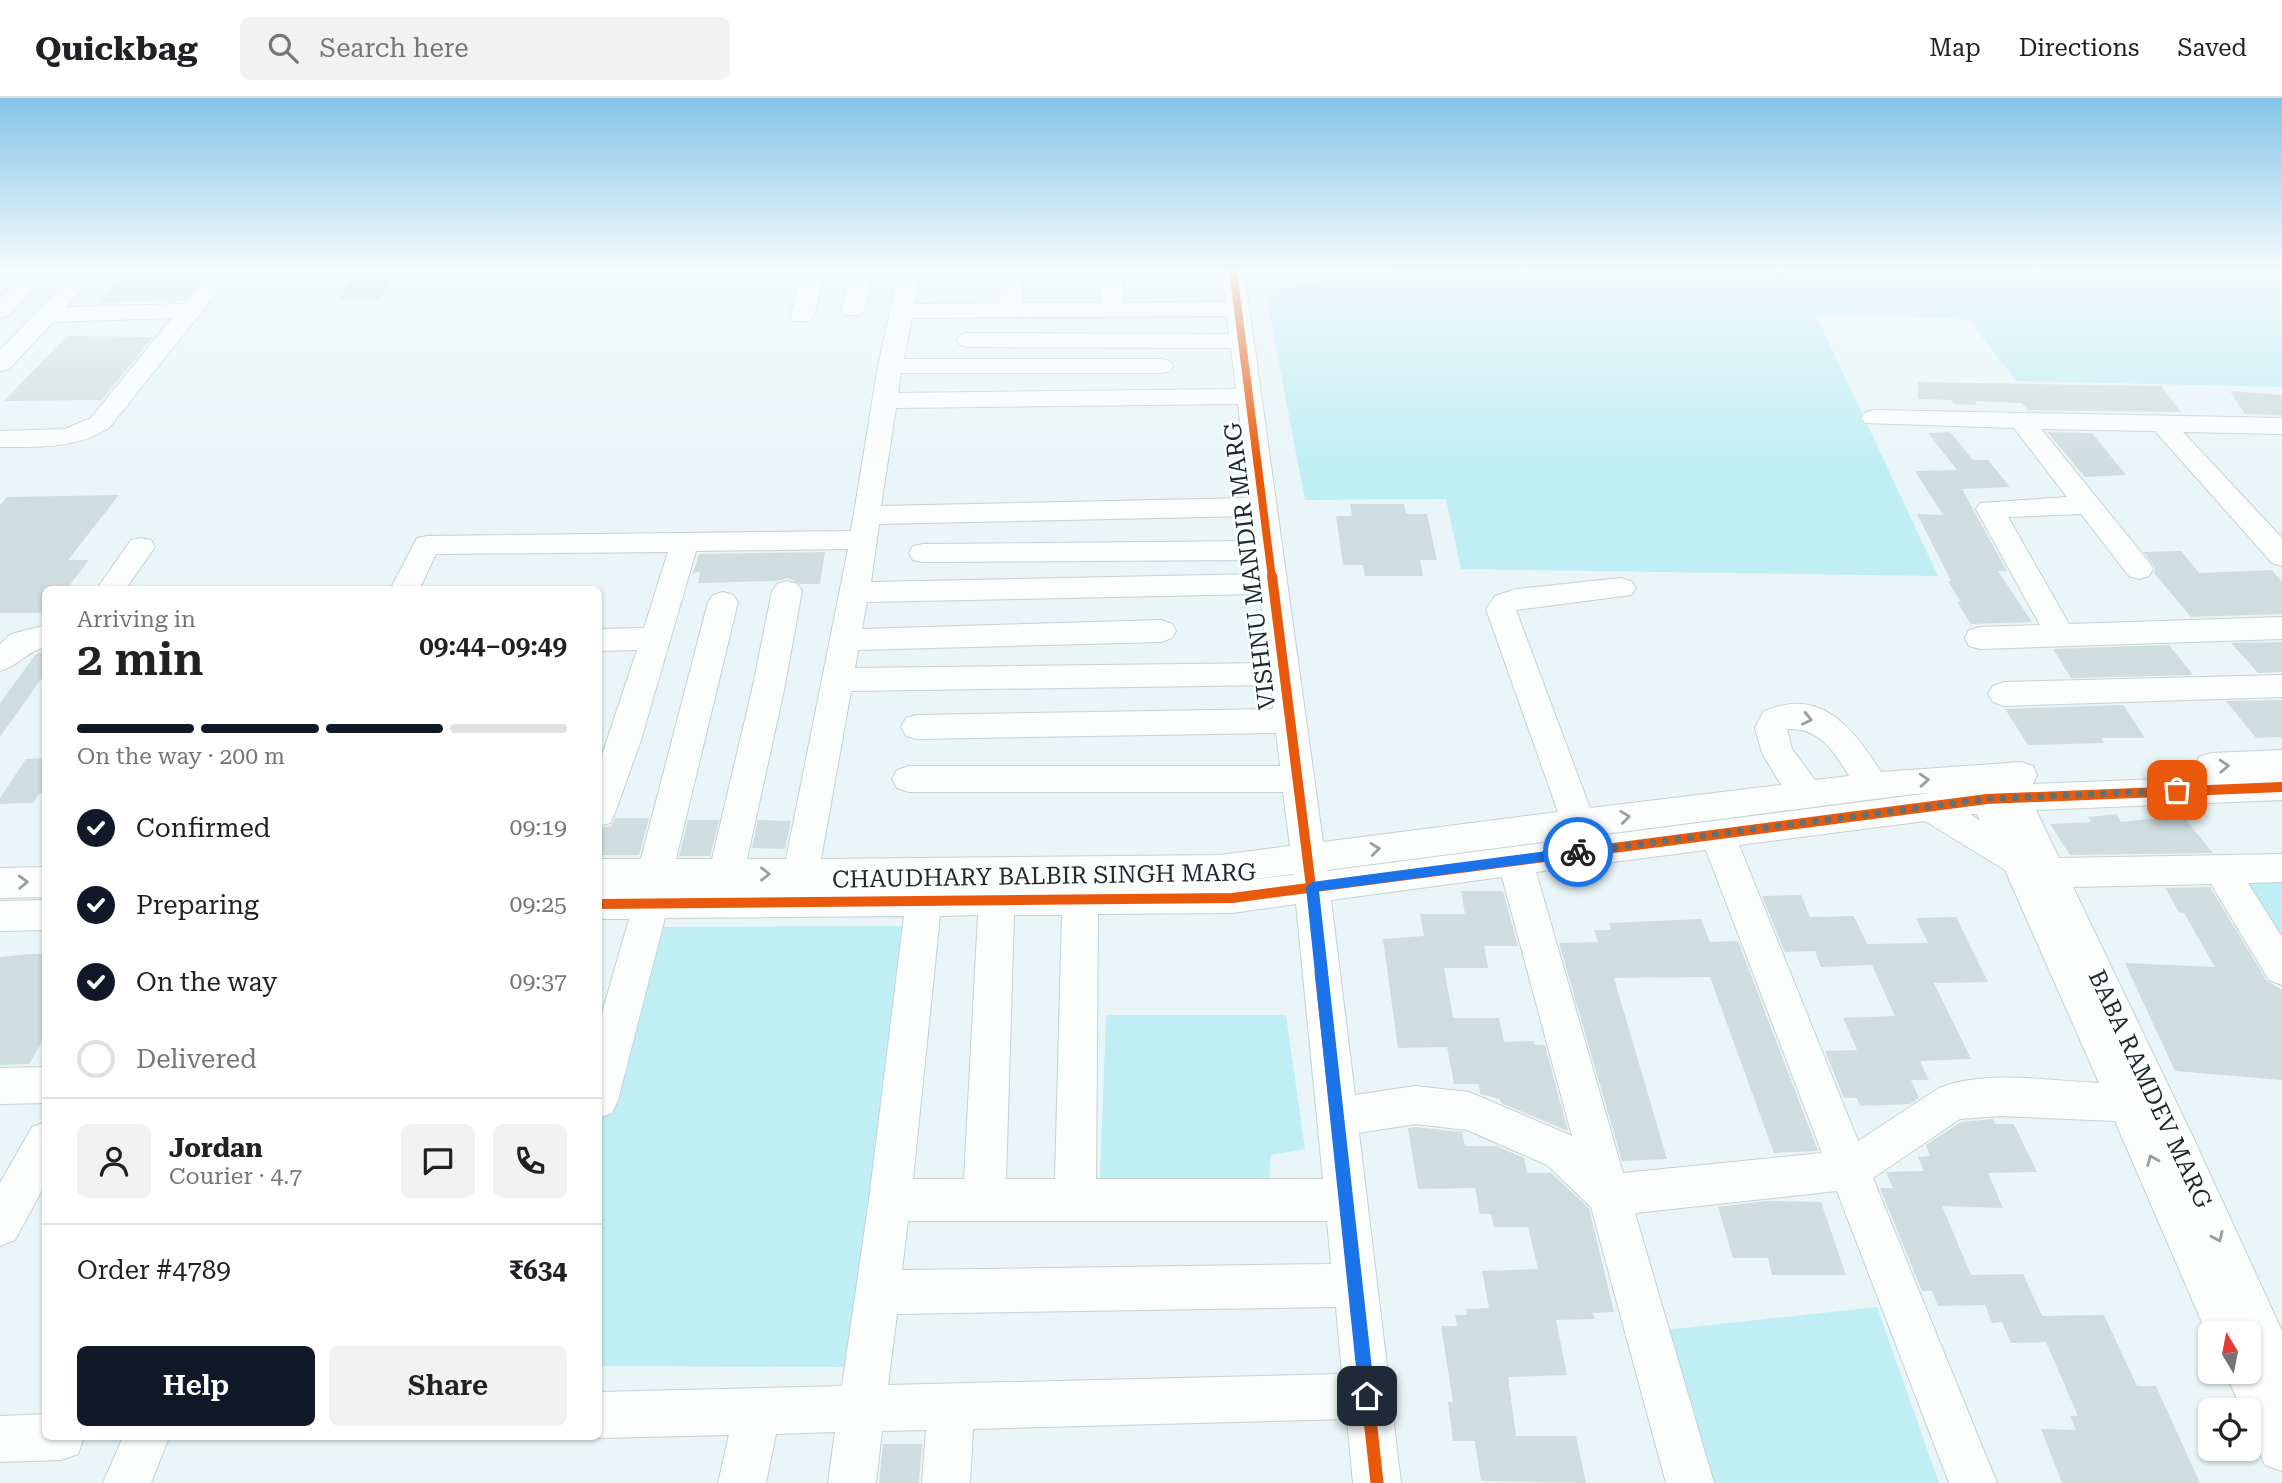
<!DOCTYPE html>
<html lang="en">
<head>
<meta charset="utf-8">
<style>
  body { margin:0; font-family:"Roboto Serif",serif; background:#f2f2f2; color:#202124; height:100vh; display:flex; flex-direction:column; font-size:26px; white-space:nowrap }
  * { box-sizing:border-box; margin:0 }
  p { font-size:23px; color:#757577 }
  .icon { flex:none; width:38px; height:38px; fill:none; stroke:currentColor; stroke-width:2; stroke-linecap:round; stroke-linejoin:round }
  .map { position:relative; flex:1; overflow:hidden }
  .sheet { position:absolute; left:42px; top:488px; width:560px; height:854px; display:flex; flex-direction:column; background:#fff; border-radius:10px; box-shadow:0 2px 5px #0004 }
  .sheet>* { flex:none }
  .needle { width:46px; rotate:350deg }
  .tools { position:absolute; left:2198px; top:1223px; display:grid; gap:14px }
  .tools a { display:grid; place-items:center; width:63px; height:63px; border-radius:10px; background:#fff; box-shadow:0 2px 5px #0004; font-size:35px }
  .pin { position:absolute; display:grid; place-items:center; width:60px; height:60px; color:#fff; margin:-30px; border-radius:14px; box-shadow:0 4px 10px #0006 }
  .courier { position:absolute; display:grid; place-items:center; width:70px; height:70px; margin:-35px; border:5px solid #1a73e8; border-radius:50%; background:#fff; color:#222; box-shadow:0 2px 9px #0007 }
  .head em { font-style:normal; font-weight:600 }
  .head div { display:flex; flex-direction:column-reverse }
  .head { display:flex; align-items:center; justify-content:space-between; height:119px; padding:0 35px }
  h1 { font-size:46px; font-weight:600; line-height:52px }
  .bar { display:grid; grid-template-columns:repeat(4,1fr); gap:10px 7px; align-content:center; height:84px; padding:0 35px }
  .bar i { height:9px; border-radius:5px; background:#e0e0e0 }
  .bar .on { background:#111827 }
  .bar p { grid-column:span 4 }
  .line { display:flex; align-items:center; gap:18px; padding:0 35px; border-top:2px solid #e0e0e0 }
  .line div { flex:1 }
  .round { display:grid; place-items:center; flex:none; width:74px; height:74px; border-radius:10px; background:#f2f2f2 }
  ol { padding:0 35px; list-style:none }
  li { display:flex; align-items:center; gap:21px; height:77px }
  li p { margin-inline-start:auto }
  li .icon { padding:7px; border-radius:50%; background:#111827; color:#fff; stroke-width:4 }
  li:last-child { color:#757577 }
  li i { width:38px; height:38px; border:4px solid #e0e0e0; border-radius:50% }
  .button { display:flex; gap:14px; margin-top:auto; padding:14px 35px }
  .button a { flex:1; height:80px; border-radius:10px; background:#111827; color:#fff; font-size:28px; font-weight:600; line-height:80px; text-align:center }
  .button a+a { background:#f2f2f2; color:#202124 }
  header { display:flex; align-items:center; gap:42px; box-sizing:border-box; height:98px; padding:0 35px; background:#fff; border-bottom:2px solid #e0e0e0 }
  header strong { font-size:33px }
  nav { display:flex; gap:38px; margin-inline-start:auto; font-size:24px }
  .search { width:490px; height:63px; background:#f2f2f2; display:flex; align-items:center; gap:18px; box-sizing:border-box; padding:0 24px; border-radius:10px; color:#757577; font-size:26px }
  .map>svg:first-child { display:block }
  .green { fill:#c0eef5 }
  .building { fill:#d0ddde }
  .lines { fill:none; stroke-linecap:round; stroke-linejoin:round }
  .minor-casing { stroke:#c5d1d3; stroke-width:2 }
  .minor { fill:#fcfefe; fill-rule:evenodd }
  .cycleway-far2-casing { stroke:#fff; stroke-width:11 }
  .cycleway-far1-casing { stroke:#fff; stroke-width:15 }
  .cycleway-casing { stroke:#fff; stroke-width:18 }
  .cycleway-far2 { stroke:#e8590c; stroke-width:8 }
  .cycleway-far1 { stroke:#e8590c; stroke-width:10 }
  .cycleway { stroke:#e8590c; stroke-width:13 }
  .oneway { stroke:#979fa0 }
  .route { fill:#1a73e8 }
  .done { stroke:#647173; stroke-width:7; stroke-dasharray:0 12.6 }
  .labels { text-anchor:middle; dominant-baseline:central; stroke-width:5; stroke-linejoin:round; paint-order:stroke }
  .street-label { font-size:24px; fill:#1c2a2c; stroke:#fff }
</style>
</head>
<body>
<header>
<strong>Quickbag</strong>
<div class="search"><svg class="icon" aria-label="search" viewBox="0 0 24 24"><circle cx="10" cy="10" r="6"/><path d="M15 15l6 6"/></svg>Search here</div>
<nav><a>Map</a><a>Directions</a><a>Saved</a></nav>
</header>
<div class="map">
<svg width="2282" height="1385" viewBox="0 0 2282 1385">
  <rect width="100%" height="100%" fill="#e9f5f7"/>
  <path class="green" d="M 1397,172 L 2282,172 L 2282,289 L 2016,283 L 1968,221 L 1816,217 L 1938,478 L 1461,471 L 1446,401 L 1305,402 L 1265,192 Z
    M 2282,776 L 2282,855 L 2235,780 Z
    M 913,828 L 860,1269 L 599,1268 L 599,974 L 639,829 Z
    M 1106,917 L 1286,917 L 1305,1051 L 1271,1057 L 1268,1094 L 1100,1081 Z
    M 1877,1209 L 1939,1385 L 1701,1385 L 1655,1233 Z"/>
  <path class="building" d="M 129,172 L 209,172 L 183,203 L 99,205 Z
    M 359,172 L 399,172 L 379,201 L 338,202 Z
    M 67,238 L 153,239 L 102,302 L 4,303 Z
    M 1918,284 L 2161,288 L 2181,314 L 2028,312 L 2022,305 L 1975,303 L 1977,307 L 1954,306 L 1951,302 L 1918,301 Z
    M 2230,293 L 2282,297 L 2282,317 L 2245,316 Z
    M 1950,334 L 1973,362 L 1988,362 L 2010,389 L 1962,391 L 2007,473 L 1998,473 L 2032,524 L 1971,526 L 1957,504 L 1961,504 L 1948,483 L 1951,483 L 1917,416 L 1943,417 L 1915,373 L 1957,372 L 1928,335 Z
    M 2047,334 L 2092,335 L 2126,377 L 2085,379 Z
    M 119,397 L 68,462 L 89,462 L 66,492 L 46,492 L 46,515 L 0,515 L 0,407 L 7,399 Z
    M 1350,406 L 1404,406 L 1406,416 L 1427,416 L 1437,462 L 1420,462 L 1423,478 L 1365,478 L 1363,467 L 1343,467 L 1336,418 L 1352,418 Z
    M 2181,453 L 2199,475 L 2272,472 L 2282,484 L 2282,516 L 2191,519 L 2154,475 L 2155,470 L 2144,454 Z
    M 825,454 L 820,486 L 800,486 L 788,480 L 777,483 L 698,485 L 700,474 L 693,475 L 699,456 Z
    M 2282,544 L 2282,574 L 2258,575 L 2231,545 Z
    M 2169,547 L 2193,577 L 2071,580 L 2053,551 Z
    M 46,552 L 46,574 L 0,639 L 0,605 L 36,556 Z
    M 2282,602 L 2282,639 L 2256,640 L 2226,603 Z
    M 2123,607 L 2145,640 L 2101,640 L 2104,645 L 2028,647 L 2005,611 Z
    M 46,660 L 46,695 L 40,695 L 33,705 L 0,706 L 0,700 L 26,661 Z
    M 2116,716 L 2121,724 L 2182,717 L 2213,755 L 2070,757 L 2050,726 L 2091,724 L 2088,719 Z
    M 615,720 L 649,720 L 639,757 L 598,757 L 598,731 L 611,728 Z
    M 688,722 L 719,722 L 710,758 L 679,758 Z
    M 758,722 L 791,723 L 785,751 L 752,750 Z
    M 2210,789 L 2267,883 L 2282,892 L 2282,982 L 2175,973 L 2125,865 L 2215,869 L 2184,815 L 2179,814 L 2165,790 Z
    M 1461,793 L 1503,793 L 1518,848 L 1484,848 L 1488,870 L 1444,870 L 1453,920 L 1499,920 L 1504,944 L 1534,943 L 1535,947 L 1545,947 L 1568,1033 L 1501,1005 L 1500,1001 L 1480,996 L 1479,986 L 1454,986 L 1447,949 L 1398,950 L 1383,841 L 1424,838 L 1420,816 L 1465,816 Z
    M 1801,797 L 1810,819 L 1854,818 L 1867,846 L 1928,845 L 1916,820 L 1956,819 L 1988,884 L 1934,885 L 1971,961 L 1920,963 L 1929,982 L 1911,982 L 1919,1000 L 1910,1006 L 1860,1008 L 1857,1000 L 1844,1000 L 1825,953 L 1857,952 L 1843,920 L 1895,918 L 1872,867 L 1821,869 L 1815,853 L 1785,854 L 1762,798 Z
    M 1701,821 L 1710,844 L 1738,843 L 1818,1053 L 1774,1055 L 1710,879 L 1614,880 L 1667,1061 L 1622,1063 L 1559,845 L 1598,844 L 1594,832 L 1611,832 L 1609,825 Z
    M 29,856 L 46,856 L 46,937 L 29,966 L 0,967 L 0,859 Z
    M 1993,1021 L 1995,1026 L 2014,1026 L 2037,1074 L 1988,1075 L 2003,1110 L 1942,1108 L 1971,1177 L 2023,1176 L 2042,1218 L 2104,1217 L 2137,1288 L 2156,1288 L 2200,1385 L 2062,1385 L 2041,1331 L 2076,1332 L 2070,1318 L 2078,1318 L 2046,1244 L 2011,1245 L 2002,1224 L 1992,1225 L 1985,1207 L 1938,1208 L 1932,1193 L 1922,1193 L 1880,1090 L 1893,1090 L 1886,1074 L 1924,1073 L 1918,1059 L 1930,1058 L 1926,1047 L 1961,1024 Z
    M 1415,1029 L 1462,1034 L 1465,1048 L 1496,1048 L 1524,1060 L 1527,1075 L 1551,1075 L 1589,1110 L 1614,1214 L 1593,1215 L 1595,1221 L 1556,1222 L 1567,1277 L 1508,1279 L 1516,1338 L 1576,1338 L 1586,1385 L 1481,1383 L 1475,1343 L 1453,1343 L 1448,1304 L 1453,1304 L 1441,1228 L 1457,1228 L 1455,1217 L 1467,1217 L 1466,1211 L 1489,1210 L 1482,1173 L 1538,1171 L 1528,1129 L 1494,1129 L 1491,1116 L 1480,1116 L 1475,1090 L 1418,1091 L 1408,1030 Z
    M 1766,1103 L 1821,1104 L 1846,1177 L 1772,1177 L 1768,1160 L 1733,1160 L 1718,1109 Z
    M 883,1346 L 922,1346 L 919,1385 L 879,1385 Z"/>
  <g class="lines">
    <defs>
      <path id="minor" d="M 29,172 L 52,172 L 8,218 L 0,220 L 0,200 Z
        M 77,172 L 100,172 L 66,209 L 184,206 L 212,172 L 235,172 L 109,330 C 75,351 38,349 0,349 L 0,333 L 65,331 L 91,320 L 172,220 L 53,224 L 9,271 L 0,273 L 0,252 Z
        M 803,172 L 825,172 L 814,218 L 810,223 L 794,223 L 790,218 Z
        M 852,172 L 874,172 L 865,212 L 861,217 L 845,217 L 841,212 Z
        M 899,172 L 921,172 L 914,206 L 999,205 L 1002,172 L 1024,172 L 1022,205 L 1100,205 L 1101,172 L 1123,172 L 1123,205 L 1226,204 L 1222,172 L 1244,172 L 1323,744 L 1558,714 L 1486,511 L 1495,498 L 1516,491 L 1621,480 L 1631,483 L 1636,490 L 1631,497 L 1516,512 L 1590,710 L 1781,687 L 1762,655 L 1755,630 L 1763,614 C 1820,587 1854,631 1881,674 L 2021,664 L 2033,668 L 2037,677 L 2033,686 L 2206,679 L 2199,677 L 2195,668 L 2199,659 L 2211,655 L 2282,652 L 2282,702 L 2036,712 L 2059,760 L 2282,756 L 2282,784 L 2248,785 L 2282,839 L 2282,887 L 2269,882 L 2211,786 L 2073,789 L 2192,1037 L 2282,1233 L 2282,1373 L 2265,1367 L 2249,1329 L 2249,1312 L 2242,1312 L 2225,1274 L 2249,1274 L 2249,1236 L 2210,1236 L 2210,1243 L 2115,1023 L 2000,1018 L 1960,1021 L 1873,1080 L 1997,1385 L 1949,1385 L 1837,1093 L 1635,1115 L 1714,1385 L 1666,1385 L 1591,1109 L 1547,1067 L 1467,1032 L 1415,1026 L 1359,1035 L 1401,1385 L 1353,1385 L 1347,1321 L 973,1331 L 970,1385 L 922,1385 L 926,1332 L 882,1333 L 876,1385 L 828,1385 L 835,1334 L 776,1336 L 766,1385 L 718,1385 L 729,1337 L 598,1340 L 595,1339 L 598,1339 L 598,1294 L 842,1288 L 869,1102 L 904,818 L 665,820 L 618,1002 L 612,1015 L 598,1020 L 598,929 L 629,821 L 598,821 L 598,791 L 647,791 L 598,791 L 598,761 L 641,761 L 708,504 L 713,497 L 723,494 L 733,497 L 738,504 L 676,761 L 712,761 L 752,592 L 772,493 L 777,486 L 787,483 L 797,486 L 802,493 L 784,592 L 747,761 L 786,761 L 848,451 L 696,453 L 641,642 L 615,715 L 610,725 L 598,728 L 598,669 L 637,552 L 598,553 L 598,531 L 644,530 L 668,454 L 436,456 L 419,492 L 390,492 L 417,440 L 427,438 L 851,433 L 878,268 ZM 1227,218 L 1229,236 L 968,235 L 960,237 L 956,242 L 960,247 L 968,249 L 1231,250 L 1236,291 L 898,295 L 901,275 L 1161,275 L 1170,273 L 1173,268 L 1170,263 L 1161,261 L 904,261 L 912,220 ZM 1238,306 L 1249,400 L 881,408 L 896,310 ZM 1251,418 L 1254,443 L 923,446 L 913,448 L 909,455 L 913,462 L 923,464 L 1256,462 L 1258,476 L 871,484 L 879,426 ZM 1260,496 L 1268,565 L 855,570 L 858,552 L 1161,544 L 1172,540 L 1176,533 L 1172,526 L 1161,522 L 862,531 L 867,504 ZM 1271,587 L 1273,611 L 917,617 L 906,620 L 901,629 L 906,638 L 917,641 L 1276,635 L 1280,668 L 909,668 L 897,672 L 892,681 L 897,690 L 909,694 L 1283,694 L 1290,748 L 1220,757 L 821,761 L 851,593 ZM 1787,631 C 1819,629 1834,653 1849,678 L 1815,682 L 1792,651 ZM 1931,695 L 1327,773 L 1327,772 L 1914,696 ZM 1970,716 L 1977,716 L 1980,723 ZM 1925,723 L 2005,772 L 2099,985 C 2048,983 1987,971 1939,990 L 1858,1043 L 1739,747 ZM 1706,752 L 1822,1055 L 1623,1075 L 1536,774 ZM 1293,776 L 1293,777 L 1222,785 ZM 1502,779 L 1572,1038 L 1469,994 L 1415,988 L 1355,997 L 1331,802 ZM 1296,806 L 1323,1081 L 1096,1081 L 1098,816 L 1232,815 ZM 978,817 L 964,1081 L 913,1081 L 940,818 ZM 1014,817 L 1062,817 L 1055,1081 L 1006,1081 ZM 908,1123 L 1327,1123 L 1331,1166 L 902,1172 ZM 1336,1209 L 1342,1276 L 888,1287 L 897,1216 Z
        M 1874,312 L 2282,320 L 2282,336 L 2183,334 L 2282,440 L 2282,468 L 2272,465 L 2155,333 L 2041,331 L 2149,464 L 2153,471 L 2149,478 L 2139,481 L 2129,478 L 2081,416 L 2008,419 L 2069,526 L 2282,519 L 2282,541 L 1980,551 L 1969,548 L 1965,540 L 1969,532 L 1980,529 L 2040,527 L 1976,411 L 1980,405 L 2067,399 L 2014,330 L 1865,325 L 1861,320 L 1865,315 Z
        M 141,440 L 151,442 L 155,449 L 125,492 L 96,492 L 131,442 Z
        M 46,527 L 46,549 C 27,553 18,568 0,573 L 0,546 L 11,536 Z
        M 2282,577 L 2282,599 L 2004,608 L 1993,604 L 1988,596 L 1993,588 L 2004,584 Z
        M 46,769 L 46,799 L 0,800 L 0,770 Z
        M 46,802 L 46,832 L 0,833 L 0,803 Z
        M 46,969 L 46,1005 L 0,1006 L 0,970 Z
        M 46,1024 L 46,1085 L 15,1142 L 0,1148 L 0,1085 L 32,1029 Z
        M 46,1316 L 46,1339 L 84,1339 L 78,1356 L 61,1362 L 0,1364 L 0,1318 Z
        M 123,1339 L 169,1339 L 151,1385 L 103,1385 Z"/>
    </defs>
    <use href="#minor" class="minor-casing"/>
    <use href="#minor" class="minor"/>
    <defs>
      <path id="cycleway-far2" d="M 1233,172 L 1272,480"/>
      <path id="cycleway-far1" d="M 1272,478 L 1322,876
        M 598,806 L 1232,800 L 1987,701 L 2282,689"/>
      <path id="cycleway" d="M 1321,874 L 1377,1385"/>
    </defs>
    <use href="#cycleway-far2" class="cycleway-far2-casing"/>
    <use href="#cycleway-far1" class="cycleway-far1-casing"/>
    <use href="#cycleway" class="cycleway-casing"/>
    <use href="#cycleway-far2" class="cycleway-far2"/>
    <use href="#cycleway-far1" class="cycleway-far1"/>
    <use href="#cycleway" class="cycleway"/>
  </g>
  <defs><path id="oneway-chevron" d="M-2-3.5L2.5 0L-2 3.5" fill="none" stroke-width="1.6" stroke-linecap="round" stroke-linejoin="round" transform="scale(1.75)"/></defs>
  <g class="oneway">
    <use href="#oneway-chevron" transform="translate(1807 621) rotate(13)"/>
    <use href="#oneway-chevron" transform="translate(2224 668) rotate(-3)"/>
    <use href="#oneway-chevron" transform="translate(1924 682) rotate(-4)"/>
    <use href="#oneway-chevron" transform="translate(1625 719) rotate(-7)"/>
    <use href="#oneway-chevron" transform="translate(1375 751) rotate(-7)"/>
    <use href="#oneway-chevron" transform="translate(765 776)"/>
    <use href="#oneway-chevron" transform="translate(23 784) rotate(-2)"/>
    <use href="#oneway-chevron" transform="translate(2152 1062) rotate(-114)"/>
    <use href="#oneway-chevron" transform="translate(2218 1139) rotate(66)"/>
  </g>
  <linearGradient id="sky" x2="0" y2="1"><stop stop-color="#84c5e8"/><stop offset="0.47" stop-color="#f5fafb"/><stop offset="1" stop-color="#f5fafb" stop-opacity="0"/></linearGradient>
  <rect width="2282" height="366" fill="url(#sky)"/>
  <path class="route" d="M 1578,749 L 1584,754 L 1578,759 L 1319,793 L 1375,1298 L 1373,1304 L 1367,1306 L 1362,1304 L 1359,1298 L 1306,789 L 1312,784 Z"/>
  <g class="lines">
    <path class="done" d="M 1578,754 L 1987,701 L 2177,692"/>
  </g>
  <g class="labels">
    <g class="street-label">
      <text transform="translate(1250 468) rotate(-97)">VISHNU MANDIR MARG</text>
      <text transform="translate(1044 778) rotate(-1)">CHAUDHARY BALBIR SINGH MARG</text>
      <text transform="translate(2150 991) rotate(65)">BABA RAMDEV MARG</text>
    </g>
  </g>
</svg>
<div class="tools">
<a><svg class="needle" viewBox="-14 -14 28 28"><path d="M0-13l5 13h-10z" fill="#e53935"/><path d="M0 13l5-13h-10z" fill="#757577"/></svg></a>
<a><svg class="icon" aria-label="locate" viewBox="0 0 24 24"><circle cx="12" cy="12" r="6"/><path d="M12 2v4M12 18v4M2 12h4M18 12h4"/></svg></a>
</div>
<div class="pin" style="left:2177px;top:692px;background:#ea580c"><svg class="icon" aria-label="bag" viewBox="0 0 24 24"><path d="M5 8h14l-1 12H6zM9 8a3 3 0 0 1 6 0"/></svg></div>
<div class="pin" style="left:1367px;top:1298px;background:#1f2937"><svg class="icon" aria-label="home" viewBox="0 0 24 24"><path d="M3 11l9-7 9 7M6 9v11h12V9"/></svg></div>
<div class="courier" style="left:1578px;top:754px"><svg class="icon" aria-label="bike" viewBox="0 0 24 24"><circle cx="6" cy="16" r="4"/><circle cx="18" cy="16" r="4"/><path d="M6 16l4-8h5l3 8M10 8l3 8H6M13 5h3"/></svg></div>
<section class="sheet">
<div class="head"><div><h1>2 min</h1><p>Arriving in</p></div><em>09:44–09:49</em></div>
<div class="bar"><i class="on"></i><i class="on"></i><i class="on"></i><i></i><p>On the way · 200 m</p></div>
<ol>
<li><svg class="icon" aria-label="check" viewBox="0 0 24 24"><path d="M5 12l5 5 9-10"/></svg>Confirmed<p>09:19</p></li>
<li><svg class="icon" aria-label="check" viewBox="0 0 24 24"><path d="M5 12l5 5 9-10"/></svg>Preparing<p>09:25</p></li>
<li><svg class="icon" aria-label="check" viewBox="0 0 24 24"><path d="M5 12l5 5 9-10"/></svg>On the way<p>09:37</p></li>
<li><i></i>Delivered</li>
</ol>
<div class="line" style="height:126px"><a class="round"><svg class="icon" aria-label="person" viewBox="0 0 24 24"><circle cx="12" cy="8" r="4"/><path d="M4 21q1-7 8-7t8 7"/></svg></a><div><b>Jordan</b><p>Courier · 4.7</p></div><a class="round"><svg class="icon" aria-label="chat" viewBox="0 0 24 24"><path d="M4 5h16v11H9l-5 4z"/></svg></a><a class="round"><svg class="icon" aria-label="phone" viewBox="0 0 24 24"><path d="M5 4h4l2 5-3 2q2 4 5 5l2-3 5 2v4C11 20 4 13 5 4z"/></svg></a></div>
<div class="line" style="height:91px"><div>Order #4789</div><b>₹634</b></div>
<div class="button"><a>Help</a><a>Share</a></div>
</section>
</div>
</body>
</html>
